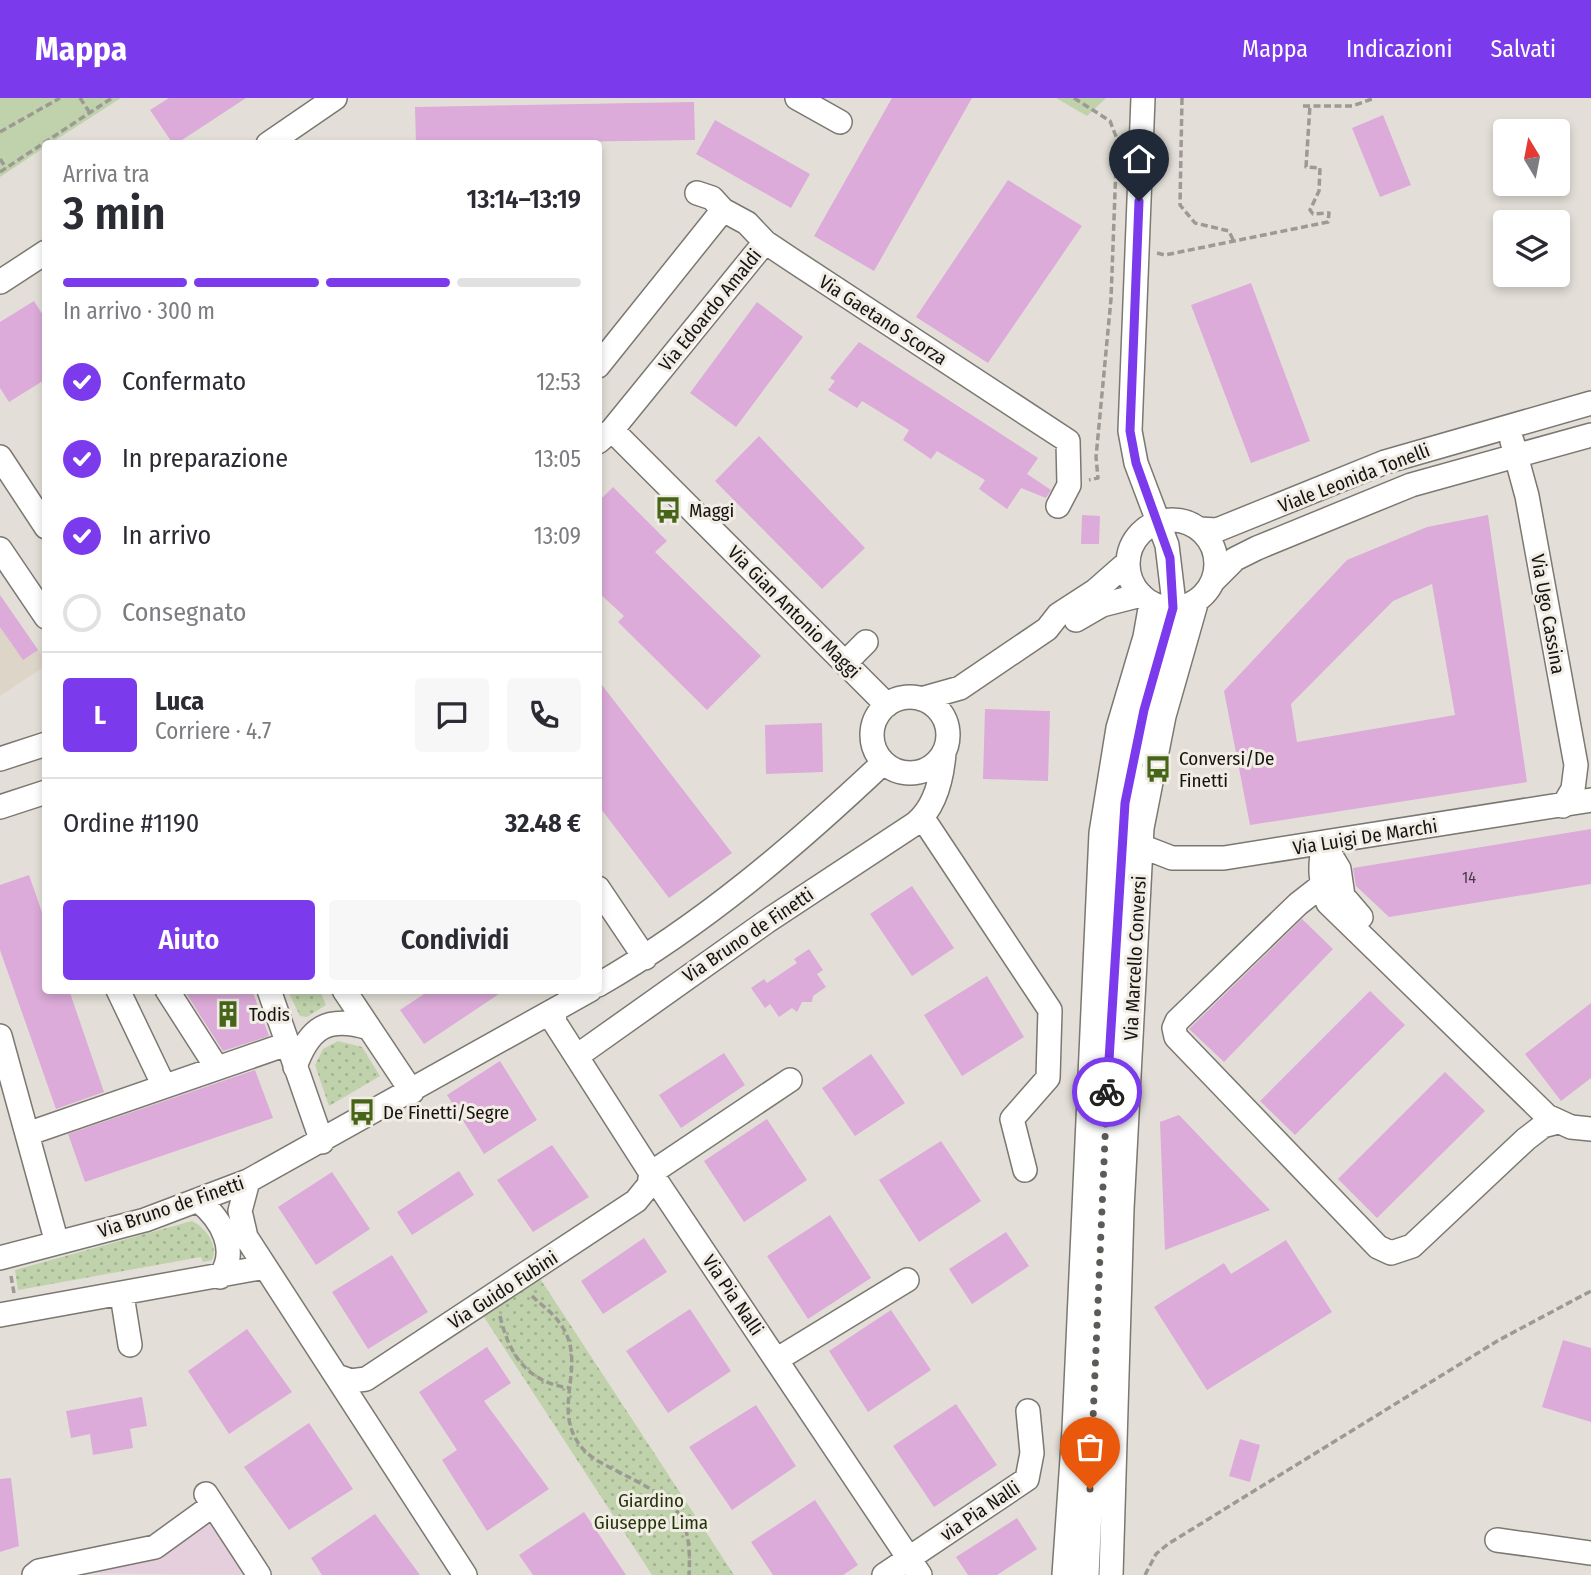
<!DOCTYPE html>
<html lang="it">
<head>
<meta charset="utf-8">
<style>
  body { margin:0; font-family:"Fira Sans Condensed",sans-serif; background:#f7f7f7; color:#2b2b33; height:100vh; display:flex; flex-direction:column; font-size:26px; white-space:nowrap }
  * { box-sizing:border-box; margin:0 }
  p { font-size:23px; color:#7c7c81 }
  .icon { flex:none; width:38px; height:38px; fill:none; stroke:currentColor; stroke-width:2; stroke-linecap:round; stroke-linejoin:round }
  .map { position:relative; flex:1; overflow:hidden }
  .details { position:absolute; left:42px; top:42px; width:560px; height:854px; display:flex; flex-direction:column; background:#fff; border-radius:7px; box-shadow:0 4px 10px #0003 }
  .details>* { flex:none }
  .needle { width:46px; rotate:350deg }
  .fabs { position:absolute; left:1493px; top:21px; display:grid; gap:14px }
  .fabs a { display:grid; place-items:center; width:77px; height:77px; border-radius:7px; background:#fff; box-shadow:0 4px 10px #0003; font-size:35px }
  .pin { position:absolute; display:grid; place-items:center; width:60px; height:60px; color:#fff; margin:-72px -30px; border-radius:50% 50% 50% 0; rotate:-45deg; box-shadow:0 0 7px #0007 }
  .pin .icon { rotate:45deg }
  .courier { position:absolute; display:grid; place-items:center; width:70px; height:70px; margin:-35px; border:5px solid #7c3aed; border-radius:50%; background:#fff; color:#222; box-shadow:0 2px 9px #0007 }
  .headline em { font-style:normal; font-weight:600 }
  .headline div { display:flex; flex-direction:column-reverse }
  .headline { display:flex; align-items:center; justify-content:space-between; height:119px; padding:0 21px }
  h1 { font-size:46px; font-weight:600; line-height:52px }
  .bar { display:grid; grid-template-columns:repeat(4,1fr); gap:10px 7px; align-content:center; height:84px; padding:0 21px }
  .bar i { height:9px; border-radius:5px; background:#e1e1e2 }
  .bar .on { background:#7c3aed }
  .bar p { grid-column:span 4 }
  .line { display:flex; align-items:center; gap:18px; padding:0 21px; border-top:2px solid #e1e1e2 }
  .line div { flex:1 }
  .round { display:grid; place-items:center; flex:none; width:74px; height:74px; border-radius:7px; background:#f7f7f7 }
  ol { padding:0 21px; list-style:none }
  li { display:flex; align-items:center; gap:21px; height:77px }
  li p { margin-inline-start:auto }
  li .icon { padding:7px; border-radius:50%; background:#7c3aed; color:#fff; stroke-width:4 }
  li:last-child { color:#7c7c81 }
  li i { width:38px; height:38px; border:4px solid #e1e1e2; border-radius:50% }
  .cta { display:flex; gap:14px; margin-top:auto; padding:14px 21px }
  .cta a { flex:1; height:80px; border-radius:7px; background:#7c3aed; color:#fff; font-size:28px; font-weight:600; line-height:80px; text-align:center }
  .cta a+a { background:#f7f7f7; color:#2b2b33 }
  header { display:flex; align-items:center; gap:42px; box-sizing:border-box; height:98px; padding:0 35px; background:#7c3aed; color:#fff }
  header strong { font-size:33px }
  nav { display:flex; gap:38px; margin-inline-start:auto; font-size:24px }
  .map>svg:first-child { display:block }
  .built { fill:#ddd5c7 }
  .education { fill:#e5cfdc }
  .grass { fill:url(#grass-dots) }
  .park { fill:#bfd2ab }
  .building { fill:#dcabd9; fill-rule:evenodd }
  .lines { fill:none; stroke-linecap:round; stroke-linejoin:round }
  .minor-casing { stroke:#7b7871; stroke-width:26 }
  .path { stroke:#9d9a94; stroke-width:3.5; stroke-dasharray:7 3.5; stroke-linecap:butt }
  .minor { stroke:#fff; stroke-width:23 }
  .done { stroke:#5d5b57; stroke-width:7; stroke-dasharray:0 12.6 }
  .route { stroke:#7c3aed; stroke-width:9 }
  .labels { text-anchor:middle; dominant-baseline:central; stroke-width:6; stroke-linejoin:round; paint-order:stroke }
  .number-label { font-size:16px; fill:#473a43 }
  .street-label { font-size:19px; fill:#151411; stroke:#f1ede5 }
  .poi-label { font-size:19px; fill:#151411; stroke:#f1ede5; text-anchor:start }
  .park-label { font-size:19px; fill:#25360b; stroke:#f1ede5 }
</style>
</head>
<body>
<header>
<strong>Mappa</strong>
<nav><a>Mappa</a><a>Indicazioni</a><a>Salvati</a></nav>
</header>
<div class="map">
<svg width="1591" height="1477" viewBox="0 0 1591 1477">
  <defs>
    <pattern id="grass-dots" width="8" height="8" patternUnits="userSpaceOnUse" patternTransform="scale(1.75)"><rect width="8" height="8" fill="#bfd2ab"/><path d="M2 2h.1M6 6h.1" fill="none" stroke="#a3b392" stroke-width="1.8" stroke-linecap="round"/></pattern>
  </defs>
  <rect width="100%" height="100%" fill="#e3dfd8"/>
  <path class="built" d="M 0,497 L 46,563 L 45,568 L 0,598 Z"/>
  <path class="education" d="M 209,1422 L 246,1477 L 85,1475 Z"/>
  <path class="grass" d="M 288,893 L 320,893 L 326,907 L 307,919 L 300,918 Z
    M 338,943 L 362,949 L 380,978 L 329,1008 L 315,967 L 323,951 Z
    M 192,1123 C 205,1129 219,1147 212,1162 L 203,1164 L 201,1159 L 18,1192 L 15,1172 Z
    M 539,1179 L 734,1477 L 652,1477 L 482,1216 Z"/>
  <path class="park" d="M 0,0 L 121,0 L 51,45 L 46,46 L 45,49 L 0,79 Z
    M 1056,0 L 1106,0 L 1087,18 Z"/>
  <path class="building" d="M 169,0 L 246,0 L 176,46 L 173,46 L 150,12 Z
    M 892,0 L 972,0 L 874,173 L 814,138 Z
    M 694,4 L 695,42 L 416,46 L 415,9 Z
    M 1383,17 L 1411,87 L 1380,99 L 1352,30 Z
    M 715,22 L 810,76 L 791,110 L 696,56 Z
    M 1008,82 L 1082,128 L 988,265 L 916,219 Z
    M 1251,185 L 1310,343 L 1251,365 L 1191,207 Z
    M 34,203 L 46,222 L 46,281 L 9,304 L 0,290 L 0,224 Z
    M 757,204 L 803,239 L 736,329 L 690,295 Z
    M 859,244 L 1038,360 L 1027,376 L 1051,392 L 1046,400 L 1021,390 L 1007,411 L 979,391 L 985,382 L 937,353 L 931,361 L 903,342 L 909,332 L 862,303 L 857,310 L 828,292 L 835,283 L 830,280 Z
    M 759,338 L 865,450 L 822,491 L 715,383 Z
    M 613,389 L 667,443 L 655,454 L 761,558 L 707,612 L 618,524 L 624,518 L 598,494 L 598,404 Z
    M 1082,417 L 1100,418 L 1099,446 L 1081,446 Z
    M 1488,417 L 1527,684 L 1250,727 L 1224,593 L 1347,462 L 1427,429 ZM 1432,486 L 1455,617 L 1297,644 L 1291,606 L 1393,503 Z
    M 0,497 L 38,552 L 23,562 L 0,529 Z
    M 598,582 L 732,755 L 669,800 L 598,707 Z
    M 985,611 L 1050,613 L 1048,683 L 983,681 Z
    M 822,625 L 823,674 L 766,676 L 765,627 Z
    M 1591,731 L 1591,786 L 1389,819 L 1356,788 L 1353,770 Z
    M 29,777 L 46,826 L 46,892 L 69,892 L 104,994 L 56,1011 L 0,852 L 0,787 Z
    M 912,788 L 954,850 L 912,878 L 870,816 Z
    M 1302,821 L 1333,851 L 1224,964 L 1189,931 Z
    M 809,851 L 823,872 L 817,876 L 826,889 L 813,898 L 812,904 L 802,904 L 797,914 L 792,910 L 779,919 L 770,906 L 765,910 L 751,890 L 764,881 L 767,885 L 797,865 L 794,861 Z
    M 987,878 L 1024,939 L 962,978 L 924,917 Z
    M 184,892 L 252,892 L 269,938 L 223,953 Z
    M 430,892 L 505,892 L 424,946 L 400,912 Z
    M 1370,893 L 1405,927 L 1295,1037 L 1260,1003 Z
    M 1591,905 L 1591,980 L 1561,1003 L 1525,956 Z
    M 724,955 L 745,987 L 681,1030 L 659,997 Z
    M 871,956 L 905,1005 L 855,1038 L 822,990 Z
    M 500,963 L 537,1022 L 484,1056 L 447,997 Z
    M 255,972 L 273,1020 L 85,1084 L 68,1036 Z
    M 1445,974 L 1485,1013 L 1377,1120 L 1338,1081 Z
    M 1179,1017 L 1270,1112 L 1165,1152 L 1160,1024 Z
    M 767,1021 L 807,1082 L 744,1124 L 704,1063 Z
    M 941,1043 L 981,1103 L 919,1144 L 879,1082 Z
    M 552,1047 L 589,1099 L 533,1134 L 497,1082 Z
    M 459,1073 L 474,1097 L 412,1137 L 397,1114 Z
    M 332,1074 L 370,1131 L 316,1167 L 278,1109 Z
    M 830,1117 L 871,1180 L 808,1221 L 767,1158 Z
    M 1006,1134 L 1029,1168 L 972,1206 L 949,1171 Z
    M 644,1140 L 667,1174 L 603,1216 L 581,1183 Z
    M 1286,1142 L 1332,1214 L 1207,1292 L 1154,1209 L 1224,1165 L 1231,1176 Z
    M 392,1157 L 428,1214 L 368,1251 L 332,1194 Z
    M 690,1211 L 731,1273 L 668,1315 L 626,1253 Z
    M 891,1212 L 931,1272 L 868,1314 L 829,1253 Z
    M 247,1231 L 292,1294 L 229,1336 L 188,1273 Z
    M 1563,1242 L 1591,1250 L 1591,1324 L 1542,1309 Z
    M 487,1249 L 511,1285 L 484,1303 L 549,1391 L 487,1433 L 442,1362 L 457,1352 L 419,1294 Z
    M 142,1299 L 147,1328 L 130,1331 L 133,1350 L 93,1357 L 90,1336 L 71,1340 L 66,1313 Z
    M 956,1306 L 997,1367 L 934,1409 L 893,1348 Z
    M 756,1307 L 796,1368 L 732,1412 L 689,1349 Z
    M 309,1325 L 353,1391 L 289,1432 L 244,1369 Z
    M 1240,1341 L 1260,1347 L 1250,1384 L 1229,1378 Z
    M 11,1380 L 19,1448 L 0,1454 L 0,1381 Z
    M 815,1402 L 858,1467 L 843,1477 L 773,1477 L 751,1444 Z
    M 584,1414 L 626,1477 L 533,1477 L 519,1457 Z
    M 375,1416 L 420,1477 L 322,1477 L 311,1460 Z
    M 1017,1420 L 1037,1451 L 997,1477 L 968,1477 L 956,1459 Z"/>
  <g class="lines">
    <defs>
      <path id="minor" d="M 797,0 L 840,24
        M 268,46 L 335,0
        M 697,95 L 712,100 L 723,112 L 747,125 L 765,144 L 795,164 L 1068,343 L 1069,387 L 1058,408
        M 0,184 L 46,154
        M 598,268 L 723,112
        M 612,332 L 887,607
        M 1512,343 L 1527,398 L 1576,667 L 1573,691 L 1563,708
        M 598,344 L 612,332 L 765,144
        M 0,359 L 46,429
        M1128 466a44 44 0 1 1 88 0a44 44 0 1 1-88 0Z
        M 1199,431 L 1217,432 L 1385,364 L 1591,305
        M 0,451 L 46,519
        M 1213,483 L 1235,461 L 1257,450 L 1411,387 L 1591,337
        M 1076,522 L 1102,507 L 1141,497
        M 846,564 L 866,544
        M872 637a38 38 0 1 1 76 0a38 38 0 1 1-76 0Z
        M 921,601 L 960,590 L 1047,531 L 1058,517 L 1095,493 L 1128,464
        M 0,661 L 46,646
        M 0,709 L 46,694
        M 922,719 L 1050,912 L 1048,980 L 1012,1021 L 1025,1072
        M 1324,746 C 1319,768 1320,784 1328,805 L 1547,1018 L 1571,1029 L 1591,1031
        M 1324,746 L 1339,771 L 1343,798 L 1361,819
        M 1141,748 L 1172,760 L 1224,760 L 1591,702
        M 1321,788 L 1298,806 L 1177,923 L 1174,930 L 1176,939 L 1378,1149 L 1391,1155 L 1412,1148 L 1526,1041 L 1543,1028 L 1558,1024
        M 598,790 L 645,860
        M 598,887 C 704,826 795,748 883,665
        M 118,892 L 164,988
        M 167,892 L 217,970
        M 269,892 L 322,1044
        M 344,892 L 412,994
        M 554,913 L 555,925 L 651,1075 L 920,1477
        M 0,938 L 57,1145
        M 577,958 L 766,824 L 916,725 C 936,708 942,680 944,655
        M 295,969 C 309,930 327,917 369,930
        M 27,1036 L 287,946
        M 248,1083 L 240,1113 L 246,1139 L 465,1477
        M 199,1103 C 222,1122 239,1152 220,1179
        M 0,1160 L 145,1122 L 248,1083 L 590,892
        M 122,1197 L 130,1247
        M 0,1217 L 265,1169
        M 776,1262 L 907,1182
        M 337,1278 L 351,1283 L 366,1281 L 636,1103 L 649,1087 L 651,1075 L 790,982
        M 206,1396 L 259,1477
        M 1497,1442 L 1591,1455
        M 34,1477 L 39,1473 L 155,1449 L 213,1407
        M 884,1477 L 1027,1381 L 1032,1355 L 1028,1313
        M 1064,1477 L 1074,1332 L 1101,735 L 1118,630 L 1145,539 L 1151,505
        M 1087,1477 L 1121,740 L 1131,665 L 1173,510 L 1173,497 L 1167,447 L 1136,365 L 1130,333 L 1143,0
        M 1111,1477 L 1122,1111 L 1142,730 L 1164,618 L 1197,502"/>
    </defs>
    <use href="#minor" class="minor-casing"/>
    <path class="path" d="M 80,0 L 90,15
      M 1074,0 L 1110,23 L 1117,41 L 1111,201 L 1096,359 L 1098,380 L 1089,382
      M 1182,0 L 1180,107 L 1195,125 L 1229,133 L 1234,144
      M 1303,8 L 1352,8 L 1375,0
      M 0,34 L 60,0
      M 0,61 L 6,70
      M 0,74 L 112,0
      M 1157,155 L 1165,157 L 1328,124 L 1329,115 L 1313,116 L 1310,112 L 1319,93 L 1320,70 L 1306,69 L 1310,7
      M 11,1178 L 14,1195
      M 532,1198 C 540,1206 552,1214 559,1224 C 590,1264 551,1307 579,1346 C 587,1358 601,1365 613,1371 C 669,1400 693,1408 689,1477
      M 500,1218 C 509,1257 528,1285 570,1290
      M 1145,1477 L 1156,1456 L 1168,1446 L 1499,1242 L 1591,1193"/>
    <use href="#minor" class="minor"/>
  </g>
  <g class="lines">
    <path class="done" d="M 1090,1391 L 1107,994"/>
    <path class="route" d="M 1107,994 L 1125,705 L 1144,612 L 1173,510 L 1170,460 L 1136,365 L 1130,333 L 1139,103"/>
  </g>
  <defs>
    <symbol id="bus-bare" viewBox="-9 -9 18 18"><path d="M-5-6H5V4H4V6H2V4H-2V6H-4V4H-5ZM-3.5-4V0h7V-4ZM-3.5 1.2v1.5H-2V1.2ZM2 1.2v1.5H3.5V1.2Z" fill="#476519" stroke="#f1ede5" stroke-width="2.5" paint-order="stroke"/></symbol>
    <symbol id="building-bare" viewBox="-9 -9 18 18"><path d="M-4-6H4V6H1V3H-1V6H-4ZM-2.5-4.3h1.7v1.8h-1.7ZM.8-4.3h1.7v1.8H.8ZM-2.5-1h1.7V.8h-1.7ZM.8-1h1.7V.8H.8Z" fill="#476519" stroke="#f1ede5" stroke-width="2.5" paint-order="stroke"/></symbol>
  </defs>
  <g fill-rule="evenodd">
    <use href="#bus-bare" x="649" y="393" width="38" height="38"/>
    <use href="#bus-bare" x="1139" y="652" width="38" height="38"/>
    <use href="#building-bare" x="209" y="897" width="38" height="38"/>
    <use href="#bus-bare" x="343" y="995" width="38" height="38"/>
  </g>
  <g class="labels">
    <g class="number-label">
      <text x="1469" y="779">14</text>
    </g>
    <g class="street-label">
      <text transform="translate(710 212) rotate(-51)">Via Edoardo Amaldi</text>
      <text transform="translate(883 222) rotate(33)">Via Gaetano Scorza</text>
      <text transform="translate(1354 380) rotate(-21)">Viale Leonida Tonelli</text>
      <text transform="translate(794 514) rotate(45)">Via Gian Antonio Maggi</text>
      <text transform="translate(1548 516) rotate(80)">Via Ugo Cassina</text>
      <text transform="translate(1365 739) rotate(-9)">Via Luigi De Marchi</text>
      <text transform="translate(748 837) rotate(-34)">Via Bruno de Finetti</text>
      <text transform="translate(1135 860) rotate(-87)">Via Marcello Conversi</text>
      <text transform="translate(171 1109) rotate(-19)">Via Bruno de Finetti</text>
      <text transform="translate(503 1192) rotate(-33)">Via Guido Fubini</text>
      <text transform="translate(733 1197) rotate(56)">Via Pia Nalli</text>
      <text transform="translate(980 1413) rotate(-34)">via Pia Nalli</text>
    </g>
    <g class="poi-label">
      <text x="689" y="412">Maggi</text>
      <text x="1179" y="660">Conversi/De<tspan x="1179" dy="22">Finetti</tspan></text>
      <text x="249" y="916">Todis</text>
      <text x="383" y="1014">De Finetti/Segre</text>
    </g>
    <g class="park-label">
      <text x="651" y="1402">Giardino<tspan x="651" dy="22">Giuseppe Lima</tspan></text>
    </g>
  </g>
</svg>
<div class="fabs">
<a><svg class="needle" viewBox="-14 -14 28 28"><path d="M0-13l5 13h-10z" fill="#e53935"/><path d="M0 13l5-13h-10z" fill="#7c7c81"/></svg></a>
<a><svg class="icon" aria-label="layers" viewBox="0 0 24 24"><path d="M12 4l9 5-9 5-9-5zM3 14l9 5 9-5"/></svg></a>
</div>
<div class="pin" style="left:1090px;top:1391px;background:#ea580c"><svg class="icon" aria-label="bag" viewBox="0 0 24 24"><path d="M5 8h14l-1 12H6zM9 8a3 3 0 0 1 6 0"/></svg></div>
<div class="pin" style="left:1139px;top:103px;background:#1f2937"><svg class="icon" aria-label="home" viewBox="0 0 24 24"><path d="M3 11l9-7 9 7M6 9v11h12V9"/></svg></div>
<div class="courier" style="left:1107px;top:994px"><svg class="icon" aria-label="bike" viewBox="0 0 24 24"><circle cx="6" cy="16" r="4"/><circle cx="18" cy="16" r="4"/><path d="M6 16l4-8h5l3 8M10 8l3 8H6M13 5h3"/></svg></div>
<section class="details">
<div class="headline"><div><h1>3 min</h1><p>Arriva tra</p></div><em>13:14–13:19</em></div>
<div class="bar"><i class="on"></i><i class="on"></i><i class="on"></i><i></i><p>In arrivo · 300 m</p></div>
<ol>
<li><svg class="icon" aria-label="check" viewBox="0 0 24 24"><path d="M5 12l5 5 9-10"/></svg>Confermato<p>12:53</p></li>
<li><svg class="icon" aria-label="check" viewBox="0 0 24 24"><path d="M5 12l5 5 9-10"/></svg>In preparazione<p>13:05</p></li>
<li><svg class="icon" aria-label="check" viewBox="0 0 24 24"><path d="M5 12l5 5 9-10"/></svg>In arrivo<p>13:09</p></li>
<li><i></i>Consegnato</li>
</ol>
<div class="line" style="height:126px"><b class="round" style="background:#7c3aed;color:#fff">L</b><div><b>Luca</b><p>Corriere · 4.7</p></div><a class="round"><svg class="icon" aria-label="chat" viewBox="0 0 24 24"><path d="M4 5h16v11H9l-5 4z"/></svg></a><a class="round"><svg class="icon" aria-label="phone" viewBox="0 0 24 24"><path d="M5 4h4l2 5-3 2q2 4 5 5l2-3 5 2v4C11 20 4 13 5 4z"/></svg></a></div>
<div class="line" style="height:91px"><div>Ordine #1190</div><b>32.48 €</b></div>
<div class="cta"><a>Aiuto</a><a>Condividi</a></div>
</section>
</div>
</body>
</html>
